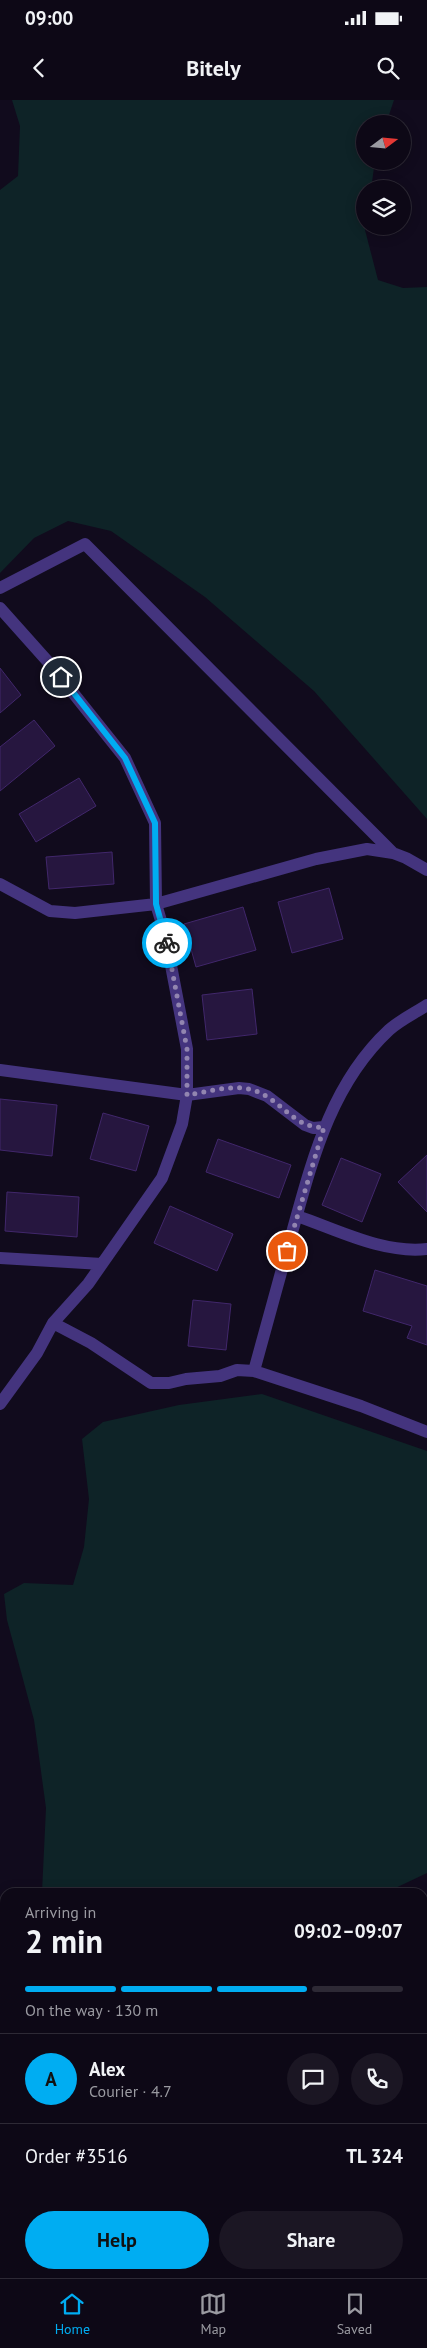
<!DOCTYPE html>
<html lang="en">
<head>
<meta charset="utf-8">
<style>
  body { margin:0; font-family:"PT Sans",sans-serif; background:#1b1623; color:#f1f3f6; height:100vh; display:flex; flex-direction:column; font-size:19px; white-space:nowrap }
  * { box-sizing:border-box; margin:0 }
  p { font-size:16px; color:#9a9aa1 }
  .icon { flex:none; width:28px; height:28px; fill:none; stroke:currentColor; stroke-width:2; stroke-linecap:round; stroke-linejoin:round }
  .map { position:relative; flex:1; overflow:hidden }
  .sheet { position:absolute; left:0px; top:1788px; width:428px; height:391px; display:flex; flex-direction:column; background:#0d0816; border-radius:15px 15px 0 0; box-shadow:0 2px 12px #0003,0 0 0 1px #2d2935 }
  .sheet>* { flex:none }
  .needle { width:32px; rotate:74deg }
  .tools { position:absolute; left:356px; top:15px; display:grid; gap:10px }
  .tools a { display:grid; place-items:center; width:55px; height:55px; border-radius:50%; background:#0d0816; box-shadow:0 2px 12px #0003,0 0 0 1px #2d2935; font-size:25px }
  .pin { position:absolute; display:grid; place-items:center; width:42px; height:42px; color:#fff; margin:-21px; border:2px solid #fff; border-radius:50%; box-shadow:0 1px 5px #0007 }
  .courier { position:absolute; display:grid; place-items:center; width:50px; height:50px; margin:-25px; border:4px solid #00adf2; border-radius:50%; background:#fff; color:#222; box-shadow:0 1px 6px #0007 }
  .summary em { font-style:normal; font-weight:700 }
  .summary div { display:flex; flex-direction:column-reverse }
  .summary { display:flex; align-items:center; justify-content:space-between; height:85px; padding:0 25px }
  h1 { font-size:32px; font-weight:700; line-height:38px }
  .bar { display:grid; grid-template-columns:repeat(4,1fr); gap:8px 5px; align-content:center; height:60px; padding:0 25px }
  .bar i { height:6px; border-radius:4px; background:#2d2935 }
  .bar .active { background:#00adf2 }
  .bar p { grid-column:span 4 }
  .line { display:flex; align-items:center; gap:12px; padding:0 25px; border-top:1px solid #2d2935 }
  .line div { flex:1 }
  .round { display:grid; place-items:center; flex:none; width:52px; height:52px; border-radius:26px; background:#1b1623 }
  .action { display:flex; gap:10px; margin-top:auto; padding:10px 25px }
  .action a { flex:1; height:58px; border-radius:30px; background:#00adf2; color:#111; font-size:20px; font-weight:700; line-height:58px; text-align:center }
  .action a+a { background:#1b1623; color:#f1f3f6 }
  .status { display:flex; justify-content:space-between; align-items:center; height:35px; padding:0 25px; background:#0d0816; direction:ltr }
  .status svg { height:14px; fill:currentColor }
  header { display:flex; justify-content:space-between; align-items:center; height:65px; padding:0 25px; background:#0d0816; font-size:22px; font-weight:700 }
  .tabs { display:flex; justify-content:space-around; align-items:center; height:70px; border-top:1px solid #2d2935; background:#0d0816; font-size:14px; color:#9a9aa1 }
  .tabs a { display:grid; justify-items:center; gap:2px }
  .tabs .active { color:#00adf2 }
  .map>svg:first-child { display:block }
  .green { fill:#0e2327 }
  .building { fill:#26163f; stroke:#41276b }
  .lines { fill:none; stroke-linecap:round; stroke-linejoin:round }
  .minor { stroke:#44347e; stroke-width:12 }
  .done { stroke:#9285b0; stroke-width:5; stroke-dasharray:0 9 }
  .route { stroke:#00adf2; stroke-width:6 }
</style>
</head>
<body>
<div class="status"><b>09:00</b><svg viewBox="0 0 49 12"><path d="M0 12V9h3v3zM5 12V6h3v6zM10 12V3h3v9zM15 12V0h3v12zM26 1h20v11H26zM47 4h2v5h-2z"/></svg></div>
<header><svg class="icon" aria-label="back" viewBox="0 0 24 24"><path d="M15 5l-7 7 7 7"/></svg>Bitely<svg class="icon" aria-label="search" viewBox="0 0 24 24"><circle cx="10" cy="10" r="6"/><path d="M15 15l6 6"/></svg></header>
<div class="map">
<svg width="427" height="2178" viewBox="0 0 427 2178">
  <rect width="100%" height="100%" fill="#110b1d"/>
  <path class="green" d="M 12,0 L 394,0 L 386,24 L 365,24 L 365,61 L 375,61 L 371,89 L 365,89 L 365,130 L 378,180 L 403,188 L 427,187 L 427,719 L 314,591 L 205,497 L 111,431 L 68,421 L 34,438 L 0,473 L 0,90 L 18,76 L 20,26 Z
    M 262,1294 L 427,1351 L 427,1773 L 387,1792 L 42,1792 L 46,1708 L 34,1620 L 7,1520 L 4,1494 L 24,1483 L 73,1485 L 84,1447 L 89,1399 L 82,1339 L 103,1322 L 179,1305 Z
    M 427,2086 L 427,2178 L 261,2178 L 261,2174 L 422,2174 L 423,2087 Z"/>
  <path class="building" d="M 0,568 L 21,595 L 0,613 Z
    M 34,620 L 55,646 L 0,691 L 0,647 Z
    M 79,678 L 96,706 L 36,742 L 19,714 Z
    M 112,752 L 114,784 L 49,789 L 46,757 Z
    M 329,788 L 343,839 L 292,853 L 278,802 Z
    M 243,807 L 256,850 L 196,867 L 184,824 Z
    M 252,889 L 257,934 L 207,940 L 202,895 Z
    M 0,999 L 57,1005 L 52,1056 L 0,1050 Z
    M 103,1013 L 149,1026 L 136,1071 L 90,1059 Z
    M 218,1039 L 291,1065 L 279,1098 L 206,1072 Z
    M 427,1055 L 427,1112 L 398,1082 Z
    M 341,1058 L 381,1074 L 362,1122 L 322,1105 Z
    M 7,1092 L 79,1097 L 77,1137 L 5,1131 Z
    M 170,1106 L 233,1134 L 217,1171 L 154,1143 Z
    M 375,1170 L 427,1186 L 427,1245 L 407,1238 L 412,1226 L 363,1211 Z
    M 193,1200 L 231,1204 L 226,1250 L 188,1246 Z"/>
  <g class="lines">
    <path class="minor" d="M 0,488 L 85,444 L 393,753
      M 0,508 L 50,564 L 125,658 L 155,723 L 156,804 L 165,834 L 187,949 L 187,995 L 182,1024 L 162,1078 L 88,1184 L 53,1223 L 37,1253 L 0,1304
      M 0,784 L 50,811 L 75,813 L 156,804 L 316,759 L 367,749 L 393,753 L 406,758 L 427,770
      M 0,970 L 187,995 L 239,988 L 249,989 L 267,996 L 305,1025 L 313,1028 L 324,1027
      M 297,1116 C 338,1130 383,1154 427,1149
      M 0,1158 L 102,1164
      M 53,1223 L 91,1243 L 151,1283 L 169,1283 L 186,1279 L 220,1276 L 237,1270 L 254,1271 L 361,1306 L 427,1332
      M 254,1271 C 267,1224 280,1176 293,1129 C 313,1057 332,983 389,930 C 400,920 415,913 427,905
      M 0,1958 L 5,1963
      M 0,2151 L 5,2155
      M 26,2174 L 31,2178
      M 116,2174 L 117,2178"/>
  </g>
  <g class="lines">
    <path class="done" d="M 167,843 L 187,949 L 187,995 C 206,992 230,985 249,989 C 279,995 293,1030 324,1027 L 287,1151"/>
    <path class="route" d="M 61,577 L 125,658 L 155,723 L 156,804 L 167,843"/>
  </g>
</svg>
<div class="tools">
<a><svg class="needle" viewBox="-14 -14 28 28"><path d="M0-13l5 13h-10z" fill="#e53935"/><path d="M0 13l5-13h-10z" fill="#9a9aa1"/></svg></a>
<a><svg class="icon" aria-label="layers" viewBox="0 0 24 24"><path d="M12 4l9 5-9 5-9-5zM3 14l9 5 9-5"/></svg></a>
</div>
<div class="pin" style="left:287px;top:1151px;background:#ea580c"><svg class="icon" aria-label="bag" viewBox="0 0 24 24"><path d="M5 8h14l-1 12H6zM9 8a3 3 0 0 1 6 0"/></svg></div>
<div class="pin" style="left:61px;top:577px;background:#1f2937"><svg class="icon" aria-label="home" viewBox="0 0 24 24"><path d="M3 11l9-7 9 7M6 9v11h12V9"/></svg></div>
<div class="courier" style="left:167px;top:843px"><svg class="icon" aria-label="bike" viewBox="0 0 24 24"><circle cx="6" cy="16" r="4"/><circle cx="18" cy="16" r="4"/><path d="M6 16l4-8h5l3 8M10 8l3 8H6M13 5h3"/></svg></div>
<section class="sheet">
<div class="summary"><div><h1>2 min</h1><p>Arriving in</p></div><em>09:02–09:07</em></div>
<div class="bar"><i class="active"></i><i class="active"></i><i class="active"></i><i></i><p>On the way · 130 m</p></div>
<div class="line" style="height:90px"><b class="round" style="background:#00adf2;color:#111">A</b><div><b>Alex</b><p>Courier · 4.7</p></div><a class="round"><svg class="icon" aria-label="chat" viewBox="0 0 24 24"><path d="M4 5h16v11H9l-5 4z"/></svg></a><a class="round"><svg class="icon" aria-label="phone" viewBox="0 0 24 24"><path d="M5 4h4l2 5-3 2q2 4 5 5l2-3 5 2v4C11 20 4 13 5 4z"/></svg></a></div>
<div class="line" style="height:65px"><div>Order #3516</div><b>TL 324</b></div>
<div class="action"><a>Help</a><a>Share</a></div>
</section>
</div>
<nav class="tabs">
<a class="active"><svg class="icon" aria-label="home" viewBox="0 0 24 24"><path d="M3 11l9-7 9 7M6 9v11h12V9"/></svg>Home</a>
<a><svg class="icon" aria-label="map" viewBox="0 0 24 24"><path d="M3 6l6-2 6 2 6-2v14l-6 2-6-2-6 2zM9 4v14M15 6v14"/></svg>Map</a>
<a><svg class="icon" aria-label="saved" viewBox="0 0 24 24"><path d="M7 4h10v16l-5-4-5 4z"/></svg>Saved</a>
</nav>
</body>
</html>
